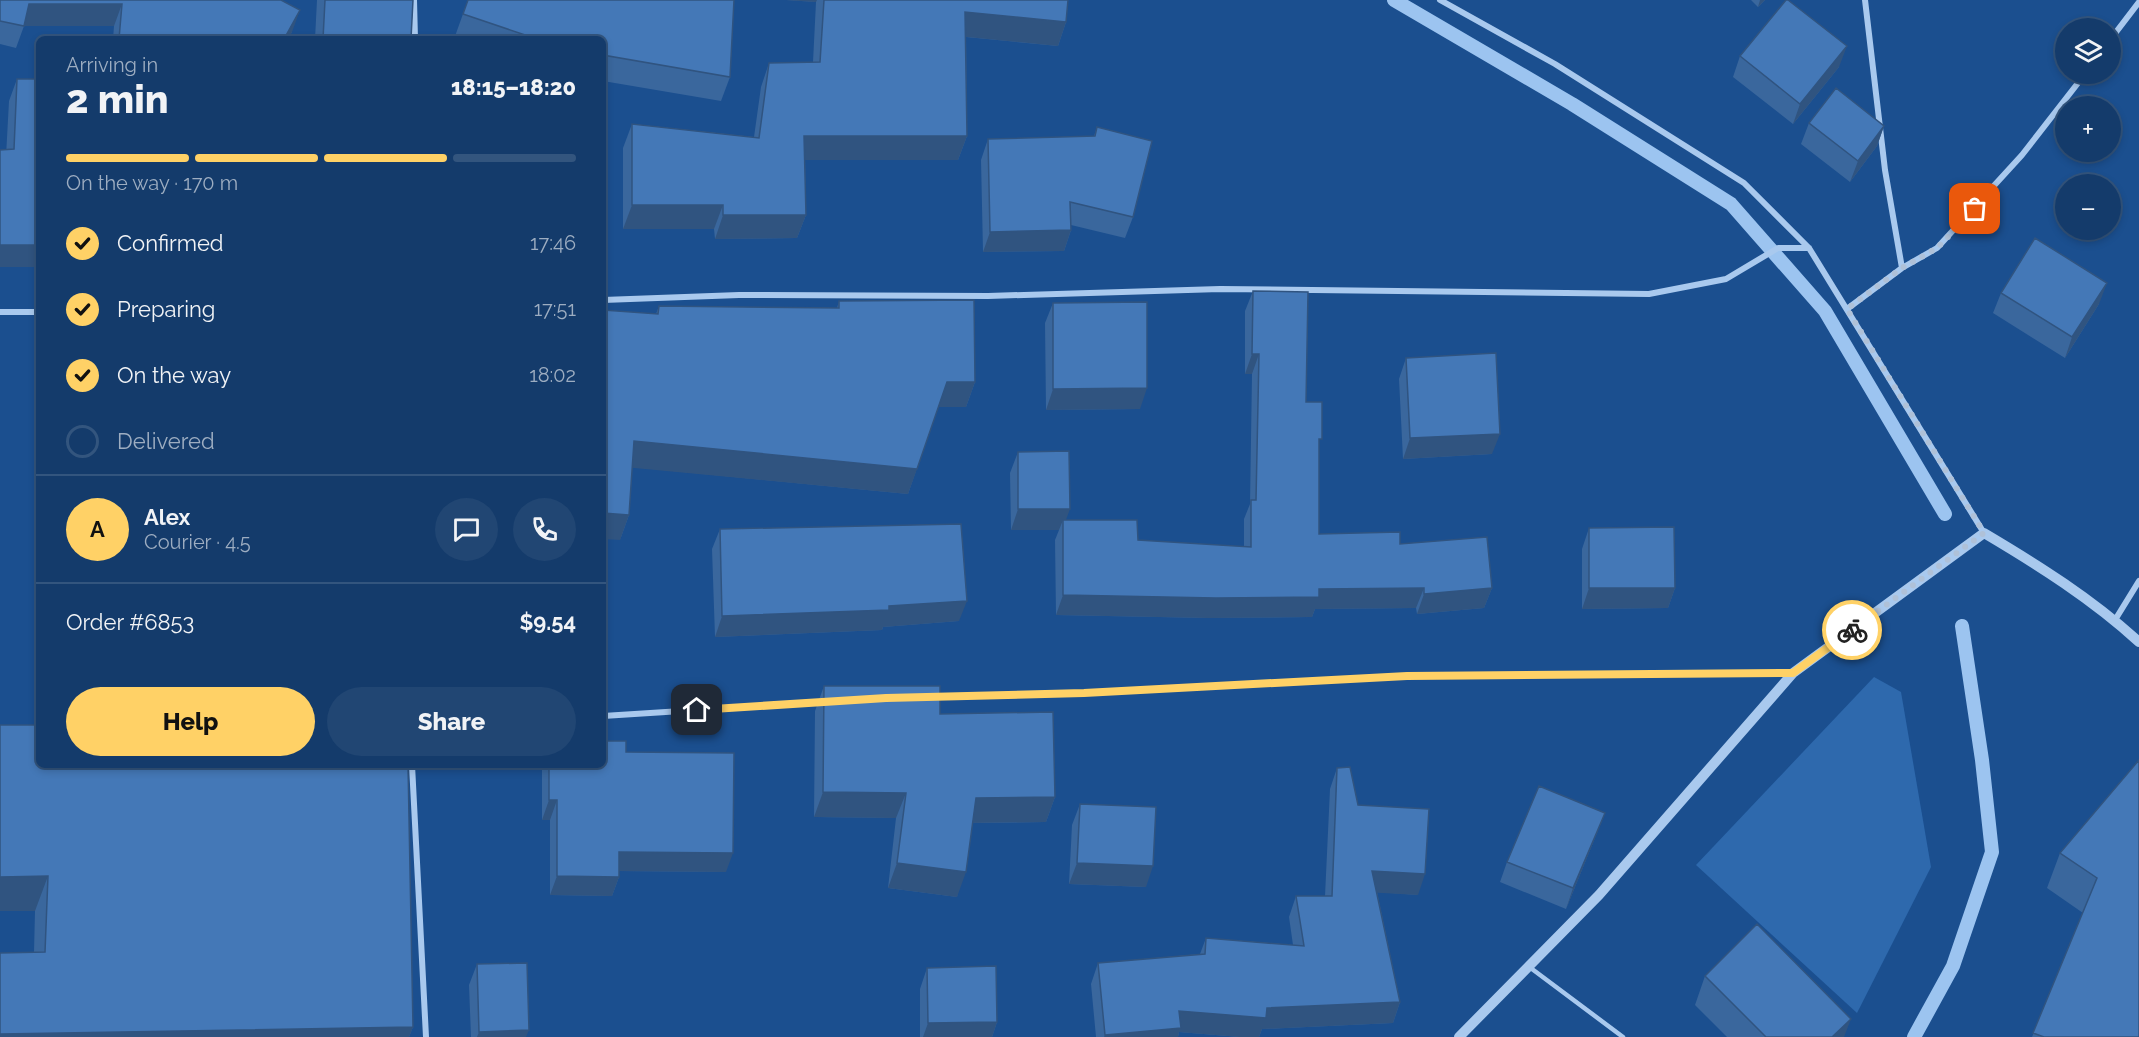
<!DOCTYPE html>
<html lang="en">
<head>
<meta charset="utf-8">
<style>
  body { margin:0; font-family:Raleway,sans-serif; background:#214673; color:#f1f3f6; height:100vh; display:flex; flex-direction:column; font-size:22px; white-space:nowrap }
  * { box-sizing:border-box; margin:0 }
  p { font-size:20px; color:#9dadc1 }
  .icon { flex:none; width:33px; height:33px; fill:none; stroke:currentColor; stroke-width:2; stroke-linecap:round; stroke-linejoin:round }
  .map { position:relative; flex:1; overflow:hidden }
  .side { position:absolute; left:36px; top:36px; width:570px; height:732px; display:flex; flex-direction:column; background:#143b6b; border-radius:9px; box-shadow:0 3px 9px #0003,0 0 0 2px #33557e }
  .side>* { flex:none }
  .tools { position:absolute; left:2055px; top:18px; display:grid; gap:12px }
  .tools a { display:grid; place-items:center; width:66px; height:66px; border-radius:50%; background:#143b6b; box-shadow:0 3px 9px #0003,0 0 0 2px #33557e; font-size:30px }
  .pin { position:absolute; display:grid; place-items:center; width:51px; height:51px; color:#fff; margin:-26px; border-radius:12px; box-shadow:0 3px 9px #0006 }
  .courier { position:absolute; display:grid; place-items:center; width:60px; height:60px; margin:-30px; border:4px solid #ffd166; border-radius:50%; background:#fff; color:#222; box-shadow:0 2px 8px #0007 }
  .summary em { font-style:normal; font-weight:800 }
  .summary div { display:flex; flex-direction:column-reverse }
  .summary { display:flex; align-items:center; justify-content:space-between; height:102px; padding:0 30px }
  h1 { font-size:39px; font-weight:800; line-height:45px }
  .bar { display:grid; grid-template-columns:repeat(4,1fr); gap:9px 6px; align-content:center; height:72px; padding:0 30px }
  .bar i { height:8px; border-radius:4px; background:#33557e }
  .bar .on { background:#ffd166 }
  .bar p { grid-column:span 4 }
  .line { display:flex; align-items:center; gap:15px; padding:0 30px; border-top:2px solid #33557e }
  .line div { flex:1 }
  .round { display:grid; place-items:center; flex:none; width:63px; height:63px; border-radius:32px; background:#214673 }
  ol { padding:0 30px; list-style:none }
  li { display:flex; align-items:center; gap:18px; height:66px }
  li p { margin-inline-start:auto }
  li .icon { padding:6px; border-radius:50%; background:#ffd166; color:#111; stroke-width:4 }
  li:last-child { color:#9dadc1 }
  li i { width:33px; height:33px; border:3px solid #33557e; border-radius:50% }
  .action { display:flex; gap:12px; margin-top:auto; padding:12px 30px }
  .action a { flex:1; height:69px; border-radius:36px; background:#ffd166; color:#111; font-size:24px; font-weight:800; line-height:69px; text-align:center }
  .action a+a { background:#214673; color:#f1f3f6 }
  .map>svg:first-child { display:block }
  .green { fill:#2e69ad }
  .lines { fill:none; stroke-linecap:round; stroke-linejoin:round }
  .stream { stroke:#9cc4f0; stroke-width:14 }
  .service { stroke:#a9c9ee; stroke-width:4.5 }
  .minor { stroke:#a9c9ee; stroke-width:6 }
  .tertiary { stroke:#a9c9ee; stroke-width:10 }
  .wall { fill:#3a679d }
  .shaded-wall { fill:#305480 }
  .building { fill:#4478b7; stroke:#305480; stroke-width:1.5 }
  .done { stroke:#afc1d8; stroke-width:6; stroke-dasharray:0 10.8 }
  .route { stroke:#ffd166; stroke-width:8 }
</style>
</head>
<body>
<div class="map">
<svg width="2139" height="1037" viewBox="0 0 2139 1037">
  <rect width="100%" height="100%" fill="#1b4f8f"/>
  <path class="green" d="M 1874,677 L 1901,692 L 1931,867 L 1857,1013 L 1696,865 Z"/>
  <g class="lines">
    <path class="stream" d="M 1394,0 L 1572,104 L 1731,204 L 1825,311 L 1945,514
      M 1914,1037 L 1953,966 L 1992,852 L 1982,760 L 1962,626"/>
    <path class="service" d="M 1528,966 L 1623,1037"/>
    <path class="minor" d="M 414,0 L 415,39
      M 1440,0 L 1555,64 L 1744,183 L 1809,248 L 1984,533
      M 1865,0 L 1885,170 L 1902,268
      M 2110,40 L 2139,2
      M 603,300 L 739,295 L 988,296 L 1220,289 L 1649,294 L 1726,279 L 1778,248 L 1809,248
      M 1847,309 L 1902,268 L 1937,248 L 2022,155 L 2085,74
      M 0,312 L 39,312
      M 2115,620 L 2139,581
      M 933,697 L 1084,693 L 1407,676 L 1792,673
      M 603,716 L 824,702
      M 412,765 L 426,1037"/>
    <path class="tertiary" d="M 1459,1037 L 1599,895 L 1793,673 L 1984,533 C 2038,565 2092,599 2139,642"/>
  </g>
  <path class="wall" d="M 0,0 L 281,0 L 292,32 L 288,39 L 113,39 L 114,26 L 24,26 L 16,48 L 0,44 Z
    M 317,0 L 413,0 L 411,39 L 315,39 Z
    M 468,0 L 734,0 L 730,77 L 721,101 L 603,81 L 603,39 L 454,39 Z
    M 786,0 L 1068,0 L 1066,22 L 1058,46 L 966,37 L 967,136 L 958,160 L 805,160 L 806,215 L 797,238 L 715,239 L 714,229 L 623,229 L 623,148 L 632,124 L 754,137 L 761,87 L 769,63 L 813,62 L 816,2 Z
    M 1751,0 L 1765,0 L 1758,7 Z
    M 1740,56 L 1839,67 L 1793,124 L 1733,77 Z
    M 17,79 L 39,267 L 0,267 L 9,101 Z
    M 1809,123 L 1884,126 L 1877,146 L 1850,182 L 1801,144 Z
    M 1097,127 L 1133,217 L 1125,238 L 1071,225 L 1071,230 L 1064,251 L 983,252 L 981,160 L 988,139 L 1094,136 Z
    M 1253,291 L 1306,402 L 1319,447 L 1319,534 L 1400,544 L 1492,588 L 1484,608 L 1417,614 L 1416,608 L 1315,609 L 1312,617 L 1209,618 L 1056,615 L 1055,540 L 1059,530 L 1011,530 L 1010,473 L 1018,452 L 1066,520 L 1138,540 L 1244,547 L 1244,519 L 1250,504 L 1252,374 L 1245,374 L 1245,311 Z
    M 2001,293 L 2099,304 L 2065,358 L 1993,313 Z
    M 839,301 L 975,382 L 966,407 L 938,407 L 908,494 L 632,467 L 629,515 L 620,540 L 656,314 L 659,306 L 837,308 Z
    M 1053,303 L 1140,409 L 1046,410 L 1045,323 Z
    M 1406,358 L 1492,454 L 1403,459 L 1399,379 Z
    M 1589,528 L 1675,588 L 1668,608 L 1582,609 L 1582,549 Z
    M 720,529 L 959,621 L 883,627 L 882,630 L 715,637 L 712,549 Z
    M 824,686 L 940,714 L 1055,797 L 1046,822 L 972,823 L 957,897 L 888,888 L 896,818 L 814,817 L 815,711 Z
    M 0,725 L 413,1027 L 409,1037 L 0,1037 L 34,952 L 35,911 Z
    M 2139,760 L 2139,1037 L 2032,1037 L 2083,913 L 2047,888 L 2060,853 Z
    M 542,765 L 603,765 L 726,872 L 619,871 L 619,877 L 612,896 L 550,895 L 550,820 L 542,820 Z
    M 1337,768 L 1358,805 L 1418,895 L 1377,892 L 1400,1002 L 1393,1023 L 1262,1029 L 1259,1037 L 1240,1037 L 1179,1032 L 1178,1037 L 1096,1037 L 1091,984 L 1098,963 L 1200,954 L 1206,938 L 1293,945 L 1289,917 L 1296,896 L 1325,896 L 1330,789 Z
    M 1080,804 L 1146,887 L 1069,884 L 1072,825 Z
    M 1605,813 L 1597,833 L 1566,909 L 1500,882 L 1507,862 Z
    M 477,964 L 526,1037 L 471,1037 L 469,985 Z
    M 927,968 L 997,1022 L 992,1037 L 920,1037 L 920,989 Z
    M 1705,976 L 1844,1037 L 1727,1037 L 1695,1005 Z"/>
  <path class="shaded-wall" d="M 786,0 L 817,0 L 816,2 Z
    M 1760,0 L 1765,0 L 1758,7 Z
    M 29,4 L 122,4 L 114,26 L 24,26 Z
    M 300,10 L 292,32 L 288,39 L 284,39 Z
    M 965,12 L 1066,22 L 1058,46 L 957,36 Z
    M 1847,46 L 1839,67 L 1793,124 L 1800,104 Z
    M 1884,126 L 1877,146 L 1850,182 L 1858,161 Z
    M 804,136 L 967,136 L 958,160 L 795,160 Z
    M 632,205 L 723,205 L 714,229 L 623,229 Z
    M 723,215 L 806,215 L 797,238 L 715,239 Z
    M 1071,230 L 1064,251 L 983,252 L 990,232 Z
    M 0,245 L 39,245 L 39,267 L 0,267 Z
    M 2107,283 L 2099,304 L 2065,358 L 2072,337 Z
    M 1252,354 L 1259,354 L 1252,374 L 1245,374 Z
    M 947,382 L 975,382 L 966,407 L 937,407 Z
    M 1147,388 L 1140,409 L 1046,410 L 1053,389 Z
    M 1500,434 L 1492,454 L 1403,459 L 1410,438 Z
    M 634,441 L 917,469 L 908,494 L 624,467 Z
    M 1018,509 L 1070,509 L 1063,528 L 1063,520 L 1059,530 L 1011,530 Z
    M 603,513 L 629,515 L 620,540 L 603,539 Z
    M 1424,588 L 1416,608 L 1315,609 L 1312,617 L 1209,618 L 1056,615 L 1063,595 L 1319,589 Z
    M 1492,588 L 1484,608 L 1417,614 L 1424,594 Z
    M 1589,588 L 1675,588 L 1668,608 L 1582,609 Z
    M 967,601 L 959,621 L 883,627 L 882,630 L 715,637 L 722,616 Z
    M 823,792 L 906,793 L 896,818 L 814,817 Z
    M 1055,797 L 1046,822 L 967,823 L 976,798 Z
    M 549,800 L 557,800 L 550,820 L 542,820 Z
    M 1605,813 L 1597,833 L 1566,909 L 1573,888 Z
    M 619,852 L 733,853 L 726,872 L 612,871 Z
    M 897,863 L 966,872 L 957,897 L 888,888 Z
    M 1077,863 L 1153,866 L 1146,887 L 1069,884 Z
    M 1372,871 L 1425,874 L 1418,895 L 1365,892 Z
    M 48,876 L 35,911 L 0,911 L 0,877 Z
    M 557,876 L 619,877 L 612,896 L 550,895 Z
    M 1400,1002 L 1393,1023 L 1262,1029 L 1259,1037 L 1240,1037 L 1179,1032 L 1178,1037 L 1104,1037 L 1105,1035 L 1179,1011 L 1267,1008 Z
    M 1851,1019 L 1844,1037 L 1832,1037 Z
    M 997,1022 L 992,1037 L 923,1037 L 928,1023 Z
    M 413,1027 L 409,1037 L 0,1037 L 0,1034 Z
    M 529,1030 L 526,1037 L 477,1037 L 479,1032 Z"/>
  <path class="building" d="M 0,0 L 281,0 L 300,10 L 284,39 L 119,39 L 122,4 L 29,4 L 24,26 L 0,21 Z
    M 325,0 L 413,0 L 411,39 L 323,39 Z
    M 468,0 L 734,0 L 730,77 L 603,55 L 603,39 L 537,39 L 463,14 Z
    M 824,0 L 1068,0 L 1066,22 L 965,12 L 967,136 L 804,136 L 806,215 L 723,215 L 723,205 L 632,205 L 632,124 L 759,138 L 769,63 L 820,62 Z
    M 1786,0 L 1788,0 L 1847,46 L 1800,104 L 1740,56 Z
    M 17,79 L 39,79 L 39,245 L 0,245 L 0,150 L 14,149 Z
    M 1836,88 L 1884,126 L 1858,161 L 1809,123 Z
    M 1097,127 L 1152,141 L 1133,217 L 1070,202 L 1071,230 L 990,232 L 988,139 L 1095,136 Z
    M 2035,238 L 2107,283 L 2072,337 L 2001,293 Z
    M 1253,291 L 1308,292 L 1306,402 L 1322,402 L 1322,439 L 1319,439 L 1319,534 L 1400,532 L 1400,544 L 1487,537 L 1492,588 L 1424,594 L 1424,588 L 1319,589 L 1319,597 L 1216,598 L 1063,595 L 1063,520 L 1137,520 L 1138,540 L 1251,547 L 1251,500 L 1256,500 L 1259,354 L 1252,354 Z
    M 974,300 L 975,382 L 947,382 L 917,469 L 634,441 L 629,515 L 603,513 L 603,310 L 658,314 L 659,306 L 839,308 L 839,301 Z
    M 1147,302 L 1147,388 L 1053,389 L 1053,303 Z
    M 1496,353 L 1500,434 L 1410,438 L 1406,358 Z
    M 1069,451 L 1070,509 L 1018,509 L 1018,452 Z
    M 961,524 L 967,601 L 889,606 L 889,610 L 722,616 L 720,529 Z
    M 1674,527 L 1675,588 L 1589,588 L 1589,528 Z
    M 824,686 L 940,686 L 940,714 L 1053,712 L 1055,797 L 976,798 L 966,872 L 897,863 L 906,793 L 823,792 Z
    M 0,725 L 39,725 L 39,765 L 408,765 L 413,1027 L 0,1034 L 0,953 L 45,952 L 48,876 L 0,877 Z
    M 603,741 L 626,741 L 626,752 L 734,753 L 733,853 L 619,852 L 619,877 L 557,876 L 557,800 L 549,800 L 549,765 L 603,765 Z
    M 2139,760 L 2139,1037 L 2044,1037 L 2033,1033 L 2097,878 L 2060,853 Z
    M 1350,767 L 1358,805 L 1429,809 L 1425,874 L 1372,871 L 1400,1002 L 1267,1008 L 1266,1018 L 1179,1011 L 1181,1028 L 1105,1035 L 1098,963 L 1205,954 L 1206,938 L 1304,946 L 1296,896 L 1332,896 L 1337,768 Z
    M 1539,786 L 1605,813 L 1573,888 L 1507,862 Z
    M 1080,804 L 1156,807 L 1153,866 L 1077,863 Z
    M 1757,924 L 1851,1019 L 1832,1037 L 1766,1037 L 1705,976 Z
    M 527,963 L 529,1030 L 479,1032 L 477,964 Z
    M 996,966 L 997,1022 L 928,1023 L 927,968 Z"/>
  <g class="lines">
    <path class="done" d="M 1852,630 L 1984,533 L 1847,309 L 1902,268 L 1937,248 L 1975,209"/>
    <path class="route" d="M 697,710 L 886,698 L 1084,693 L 1407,676 L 1793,673 L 1852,630"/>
  </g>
</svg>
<div class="tools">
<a><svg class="icon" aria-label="layers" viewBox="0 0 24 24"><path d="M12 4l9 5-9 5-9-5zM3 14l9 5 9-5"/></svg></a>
<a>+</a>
<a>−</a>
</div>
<div class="pin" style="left:1975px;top:209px;background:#ea580c"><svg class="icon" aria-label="bag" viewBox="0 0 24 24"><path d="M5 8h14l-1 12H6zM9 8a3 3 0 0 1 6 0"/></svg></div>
<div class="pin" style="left:697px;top:710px;background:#1f2937"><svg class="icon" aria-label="home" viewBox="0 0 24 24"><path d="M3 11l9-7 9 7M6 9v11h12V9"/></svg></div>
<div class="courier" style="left:1852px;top:630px"><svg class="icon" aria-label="bike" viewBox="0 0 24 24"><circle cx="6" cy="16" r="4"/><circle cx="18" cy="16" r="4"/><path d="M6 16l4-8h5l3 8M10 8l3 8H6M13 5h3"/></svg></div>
<section class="side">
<div class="summary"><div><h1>2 min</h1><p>Arriving in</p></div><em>18:15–18:20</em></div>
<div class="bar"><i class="on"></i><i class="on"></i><i class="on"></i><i></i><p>On the way · 170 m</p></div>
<ol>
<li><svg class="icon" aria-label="check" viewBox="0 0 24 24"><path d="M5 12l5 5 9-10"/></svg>Confirmed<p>17:46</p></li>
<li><svg class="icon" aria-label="check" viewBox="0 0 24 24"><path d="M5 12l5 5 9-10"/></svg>Preparing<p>17:51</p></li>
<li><svg class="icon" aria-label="check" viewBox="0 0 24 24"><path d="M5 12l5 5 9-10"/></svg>On the way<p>18:02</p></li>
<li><i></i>Delivered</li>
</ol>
<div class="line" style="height:108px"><b class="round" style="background:#ffd166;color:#111">A</b><div><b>Alex</b><p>Courier · 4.5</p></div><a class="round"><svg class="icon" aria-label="chat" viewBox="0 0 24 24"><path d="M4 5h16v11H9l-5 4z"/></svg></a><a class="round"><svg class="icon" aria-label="phone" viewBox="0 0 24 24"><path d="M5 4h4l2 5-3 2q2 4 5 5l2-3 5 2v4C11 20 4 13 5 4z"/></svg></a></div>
<div class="line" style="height:78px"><div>Order #6853</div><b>$9.54</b></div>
<div class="action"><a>Help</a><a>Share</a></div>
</section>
</div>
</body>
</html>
